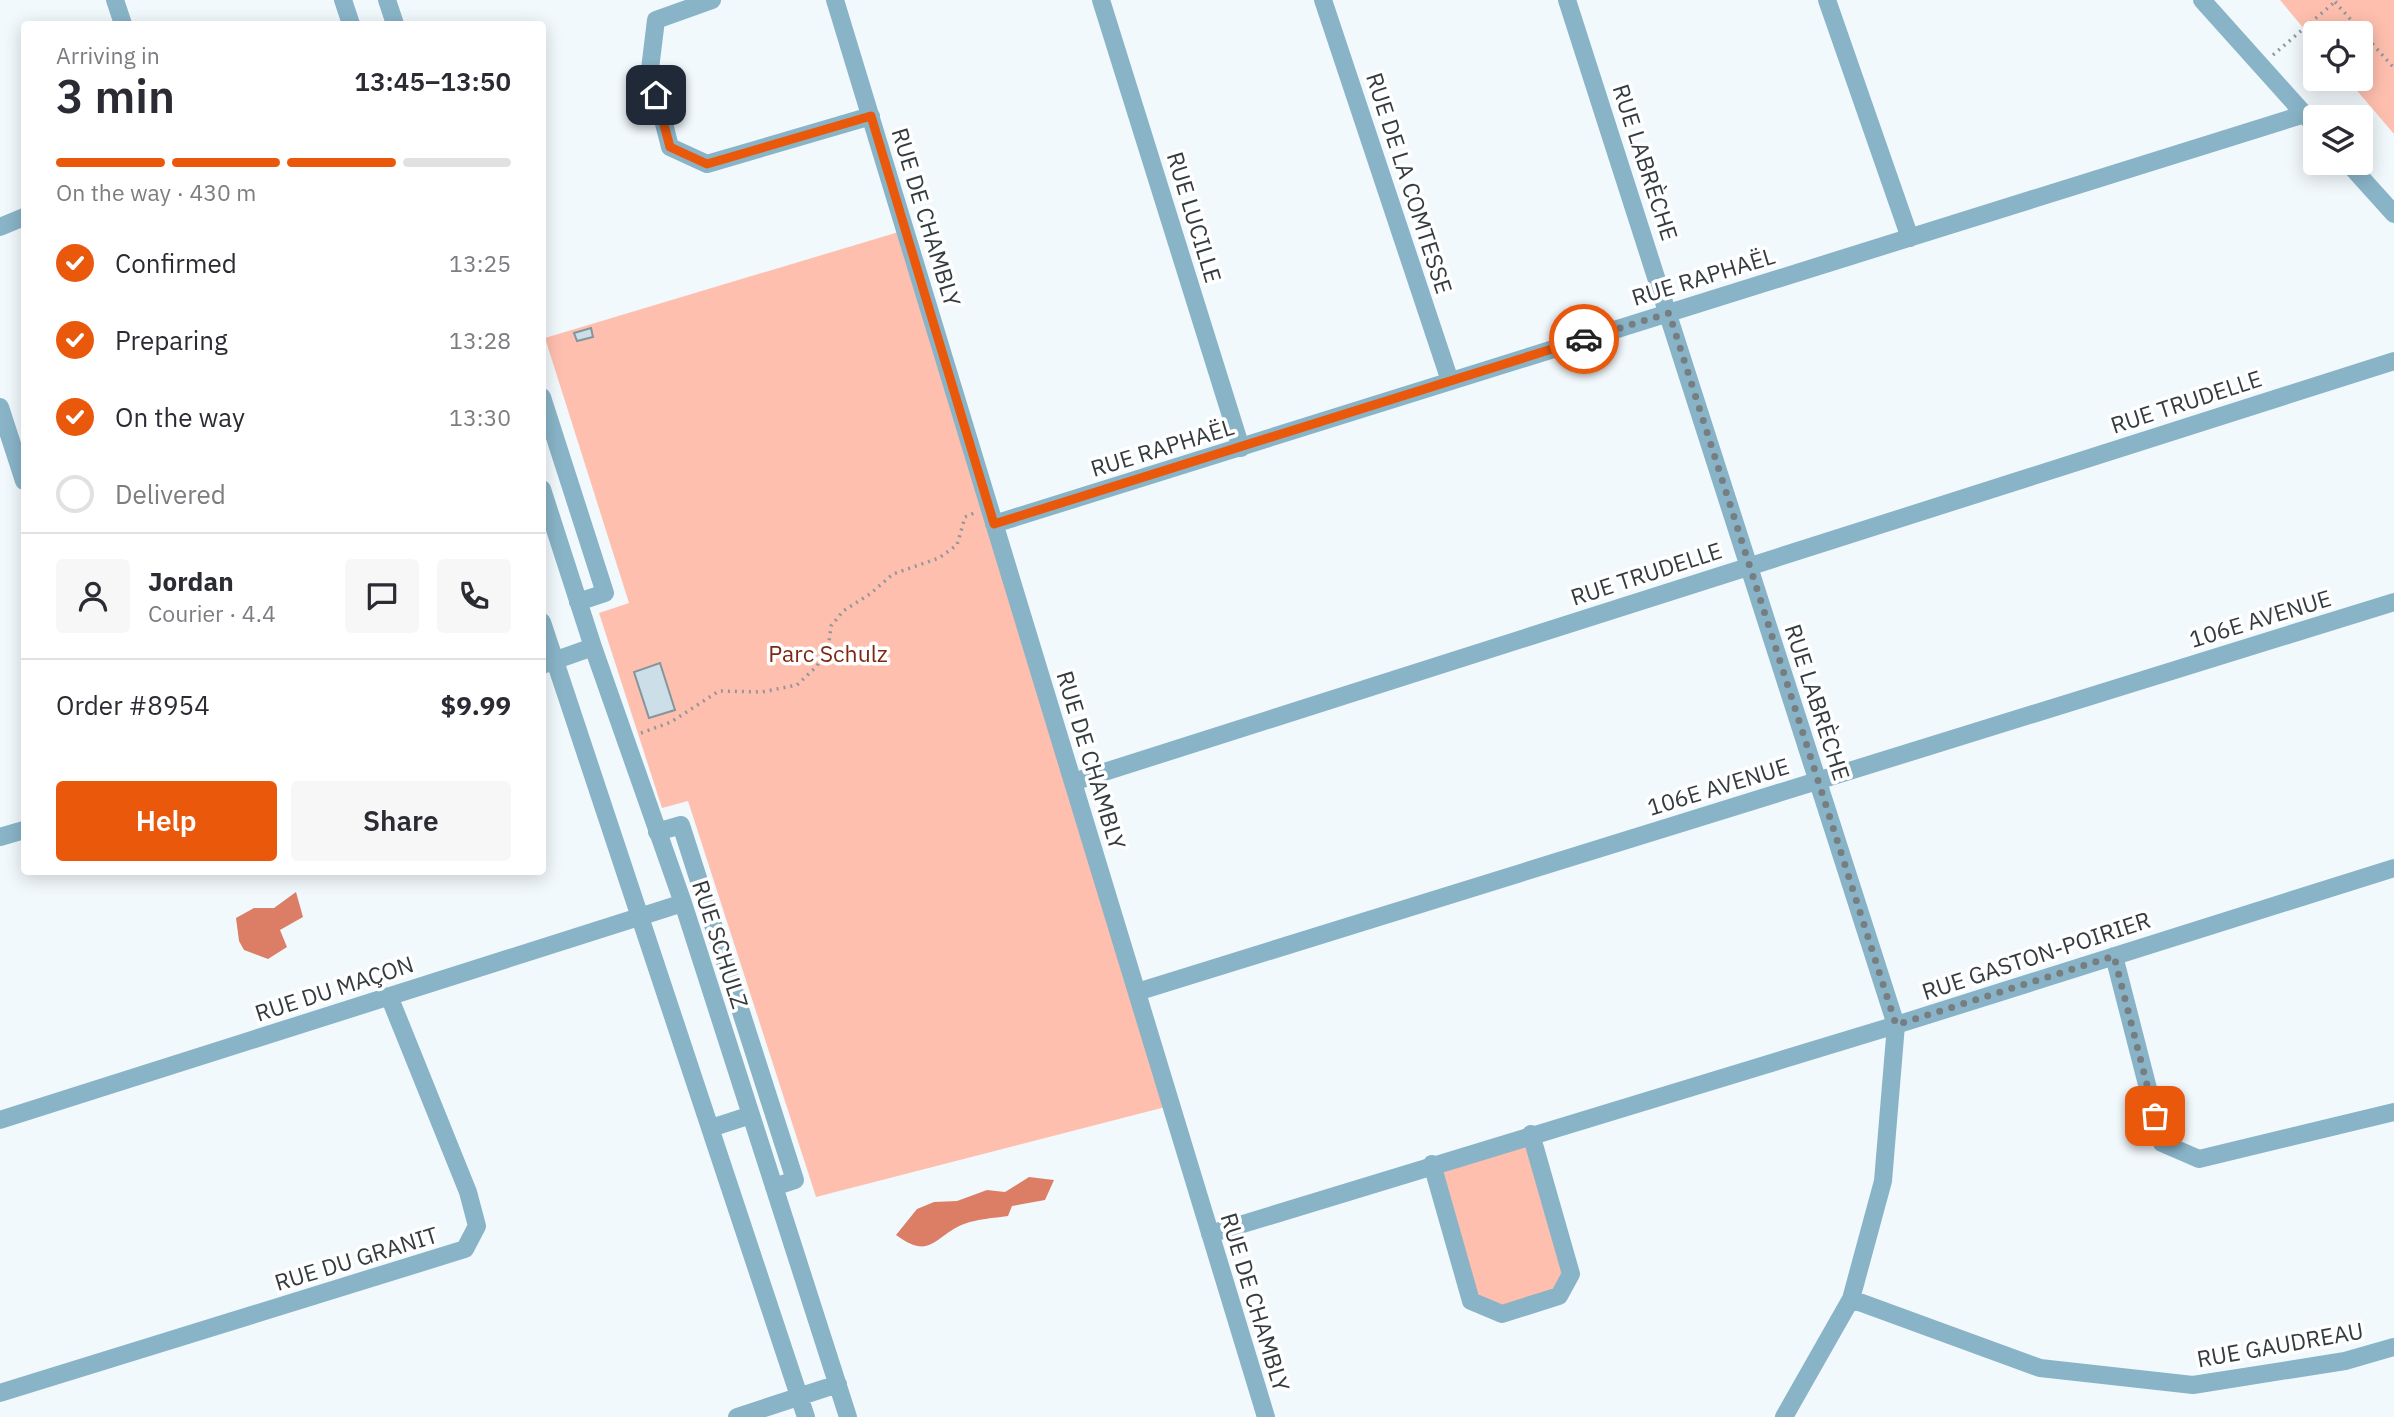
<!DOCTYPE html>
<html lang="en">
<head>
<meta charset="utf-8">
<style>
  body { margin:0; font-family:"IBM Plex Sans",sans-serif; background:#f7f7f7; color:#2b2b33; height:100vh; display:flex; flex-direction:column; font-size:26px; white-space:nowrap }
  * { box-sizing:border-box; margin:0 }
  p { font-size:23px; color:#7c7c81 }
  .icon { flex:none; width:38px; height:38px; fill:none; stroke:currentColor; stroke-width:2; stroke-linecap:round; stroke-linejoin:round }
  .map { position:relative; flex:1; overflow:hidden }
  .panel { position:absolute; left:21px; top:21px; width:525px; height:854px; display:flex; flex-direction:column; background:#fff; border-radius:7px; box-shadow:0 4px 18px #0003 }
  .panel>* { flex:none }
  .tools { position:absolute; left:2303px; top:21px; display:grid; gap:14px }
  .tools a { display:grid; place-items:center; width:70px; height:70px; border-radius:7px; background:#fff; box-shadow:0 4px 18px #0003; font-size:35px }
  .pin { position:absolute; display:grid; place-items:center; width:60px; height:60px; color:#fff; margin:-30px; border-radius:14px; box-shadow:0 4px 10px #0006 }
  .courier { position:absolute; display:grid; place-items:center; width:70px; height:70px; margin:-35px; border:5px solid #ea580c; border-radius:50%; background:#fff; color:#222; box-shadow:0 2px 9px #0007 }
  .head em { font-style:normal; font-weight:600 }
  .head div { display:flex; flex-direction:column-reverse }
  .head { display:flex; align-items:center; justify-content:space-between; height:119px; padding:0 35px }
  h1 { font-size:46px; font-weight:600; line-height:52px }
  .bar { display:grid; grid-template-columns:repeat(4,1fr); gap:10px 7px; align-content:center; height:84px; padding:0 35px }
  .bar i { height:9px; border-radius:5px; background:#e1e1e2 }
  .bar .active { background:#ea580c }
  .bar p { grid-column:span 4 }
  .line { display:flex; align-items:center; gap:18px; padding:0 35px; border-top:2px solid #e1e1e2 }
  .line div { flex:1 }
  .round { display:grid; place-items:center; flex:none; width:74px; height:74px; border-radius:7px; background:#f7f7f7 }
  ol { padding:0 35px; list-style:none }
  li { display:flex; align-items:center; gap:21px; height:77px }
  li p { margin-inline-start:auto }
  li .icon { padding:7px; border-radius:50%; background:#ea580c; color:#fff; stroke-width:4 }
  li:last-child { color:#7c7c81 }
  li i { width:38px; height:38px; border:4px solid #e1e1e2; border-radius:50% }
  .button { display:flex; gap:14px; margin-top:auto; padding:14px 35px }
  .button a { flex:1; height:80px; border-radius:7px; background:#ea580c; color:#fff; font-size:28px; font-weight:600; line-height:80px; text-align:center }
  .button a+a { background:#f7f7f7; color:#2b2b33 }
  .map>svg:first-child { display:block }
  .green { fill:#ffbfae }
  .water { fill:#dc7e66 }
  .building { fill:#ccdee7; stroke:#83959d; stroke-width:2 }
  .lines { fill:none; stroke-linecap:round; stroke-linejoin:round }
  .path { stroke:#91989b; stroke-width:3.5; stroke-dasharray:2 5; stroke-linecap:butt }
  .minor { stroke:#89b4c8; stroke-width:18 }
  .done { stroke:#777e82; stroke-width:7; stroke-dasharray:0 12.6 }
  .route { stroke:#ea580c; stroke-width:9 }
  .labels { text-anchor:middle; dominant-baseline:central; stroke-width:7; stroke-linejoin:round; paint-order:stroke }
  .street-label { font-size:23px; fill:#353c3f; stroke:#fff }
  .park-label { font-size:23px; fill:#7c2812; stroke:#fff }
</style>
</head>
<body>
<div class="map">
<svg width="2394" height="1417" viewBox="0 0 2394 1417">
  <rect width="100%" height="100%" fill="#f2f9fd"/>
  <path class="green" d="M 2280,0 L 2394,0 L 2394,134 L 2347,79 L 2361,79 L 2361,33 L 2315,33 L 2315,42 Z
    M 912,228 L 1177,1104 L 816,1197 L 688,801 L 662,808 L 599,613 L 629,603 L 545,338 Z
    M 1531,1134 L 1571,1274 L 1559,1296 L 1502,1314 L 1471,1301 L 1432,1164 Z"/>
  <path class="water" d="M 296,892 L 303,917 L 280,930 L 287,947 L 268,959 L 244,950 L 239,941 L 236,918 L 254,908 L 274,908 Z
    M 1029,1177 L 1054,1180 L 1045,1200 L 1012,1206 L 1008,1216 C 994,1218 977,1219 964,1224 C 934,1236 931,1261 896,1235 L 917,1209 L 934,1202 L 957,1201 L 987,1190 L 1005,1192 Z"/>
  <path class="building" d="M 591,328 L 593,337 L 577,341 L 574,333 Z
    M 660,663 L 675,710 L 649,718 L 634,672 Z"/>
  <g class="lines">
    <path class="path" d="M 2335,2 L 2394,68
      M 2273,55 L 2337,0
      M 641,733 L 671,722 L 719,691 L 762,692 L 797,685 L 817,666 L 829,642 L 831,626 L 843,611 L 870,594 L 893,574 L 939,558 L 957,545 L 965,517 L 974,513"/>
    <path class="minor" d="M 115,0 L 123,24
      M 343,0 L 351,24
      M 387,0 L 395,24
      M 712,0 L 656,20 L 650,69 L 670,147 L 707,164 L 871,116
      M 835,0 L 1266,1417
      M 1101,0 L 1241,448
      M 1323,0 L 1450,381
      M 1567,0 L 1896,1025 L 1883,1181 L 1851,1299 L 1784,1417
      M 1827,0 L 1910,238
      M 2202,0 L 2315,126
      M 2348,163 L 2394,214
      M 0,227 L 24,217
      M 542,397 L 605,593 L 578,602
      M 0,407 L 24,481
      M 542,489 L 593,647 L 683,903 L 848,1417
      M 994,524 L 2305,114
      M 542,622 L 806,1417
      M 542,665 L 593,647
      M 1073,782 L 2394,361
      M 657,832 L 681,825 L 795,1180 L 774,1187
      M 0,837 L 24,830
      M 2114,956 L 2162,1143 L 2199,1159 L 2394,1112
      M 1137,992 L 2394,602
      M 0,1120 L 683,903
      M 711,1128 L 751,1115
      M 1432,1164 L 1471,1301 L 1502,1314 L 1559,1296 L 1571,1274 L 1531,1134
      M 1210,1234 L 1896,1025 L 2394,868
      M 1851,1299 L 2040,1368 L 2193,1385 L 2345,1361 L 2394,1347
      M 0,1393 L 465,1249 L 477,1226 L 468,1192 L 389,996
      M 737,1417 L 838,1384"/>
  </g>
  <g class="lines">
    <path class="done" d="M 1584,339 L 1669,313 L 1896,1025 L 2114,956 L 2155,1116"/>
    <path class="route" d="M 656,95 L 670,147 L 707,164 L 871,116 L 994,524 L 1584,339"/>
  </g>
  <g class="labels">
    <g class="street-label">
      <text transform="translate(1646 162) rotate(72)">RUE LABRÈCHE</text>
      <text transform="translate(1410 183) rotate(72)">RUE DE LA COMTESSE</text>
      <text transform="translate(927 217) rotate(73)">RUE DE CHAMBLY</text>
      <text transform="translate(1195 217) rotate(73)">RUE LUCILLE</text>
      <text transform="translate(1703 276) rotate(-17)">RUE RAPHAËL</text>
      <text transform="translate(2186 401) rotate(-18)">RUE TRUDELLE</text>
      <text transform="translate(1162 447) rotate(-17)">RUE RAPHAËL</text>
      <text transform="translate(1646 573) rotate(-18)">RUE TRUDELLE</text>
      <text transform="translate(2260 618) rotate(-17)">106E AVENUE</text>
      <text transform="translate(1818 702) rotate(72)">RUE LABRÈCHE</text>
      <text transform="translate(1092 760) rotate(73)">RUE DE CHAMBLY</text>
      <text transform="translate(1718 786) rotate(-17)">106E AVENUE</text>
      <text transform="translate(721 944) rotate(72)">RUE SCHULZ</text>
      <text transform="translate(2036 955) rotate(-18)">RUE GASTON-POIRIER</text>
      <text transform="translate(334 988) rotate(-18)">RUE DU MAÇON</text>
      <text transform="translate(356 1258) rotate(-17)">RUE DU GRANIT</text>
      <text transform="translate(1256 1302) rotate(73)">RUE DE CHAMBLY</text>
      <text transform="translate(2280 1344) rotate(-10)">RUE GAUDREAU</text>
    </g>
    <g class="park-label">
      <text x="828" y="653">Parc Schulz</text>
    </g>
  </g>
</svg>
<div class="tools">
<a><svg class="icon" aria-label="locate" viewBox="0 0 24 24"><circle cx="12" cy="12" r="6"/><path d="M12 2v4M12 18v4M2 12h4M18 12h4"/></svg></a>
<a><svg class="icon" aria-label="layers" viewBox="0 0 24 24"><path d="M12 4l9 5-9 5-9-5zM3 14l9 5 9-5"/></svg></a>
</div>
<div class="pin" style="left:2155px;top:1116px;background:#ea580c"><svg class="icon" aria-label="bag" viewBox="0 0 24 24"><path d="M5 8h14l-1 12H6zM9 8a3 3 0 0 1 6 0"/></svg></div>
<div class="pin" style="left:656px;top:95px;background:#1f2937"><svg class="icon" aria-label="home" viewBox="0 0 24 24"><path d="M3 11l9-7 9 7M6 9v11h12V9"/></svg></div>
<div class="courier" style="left:1584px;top:339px"><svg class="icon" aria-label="car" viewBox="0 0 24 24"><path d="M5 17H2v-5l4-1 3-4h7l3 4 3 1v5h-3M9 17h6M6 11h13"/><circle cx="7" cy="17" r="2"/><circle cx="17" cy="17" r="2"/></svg></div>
<section class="panel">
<div class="head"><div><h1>3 min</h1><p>Arriving in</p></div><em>13:45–13:50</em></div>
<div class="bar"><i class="active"></i><i class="active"></i><i class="active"></i><i></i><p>On the way · 430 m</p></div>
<ol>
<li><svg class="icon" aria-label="check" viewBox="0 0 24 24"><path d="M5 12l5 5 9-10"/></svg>Confirmed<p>13:25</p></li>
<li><svg class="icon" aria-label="check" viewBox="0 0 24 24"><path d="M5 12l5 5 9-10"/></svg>Preparing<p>13:28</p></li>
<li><svg class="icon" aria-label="check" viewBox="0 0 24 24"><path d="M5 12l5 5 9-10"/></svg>On the way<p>13:30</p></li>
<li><i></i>Delivered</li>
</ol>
<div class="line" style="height:126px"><a class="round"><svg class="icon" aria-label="person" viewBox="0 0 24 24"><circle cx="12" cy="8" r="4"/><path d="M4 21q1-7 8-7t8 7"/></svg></a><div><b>Jordan</b><p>Courier · 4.4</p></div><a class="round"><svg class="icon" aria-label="chat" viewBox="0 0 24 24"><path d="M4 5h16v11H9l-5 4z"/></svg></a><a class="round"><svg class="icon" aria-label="phone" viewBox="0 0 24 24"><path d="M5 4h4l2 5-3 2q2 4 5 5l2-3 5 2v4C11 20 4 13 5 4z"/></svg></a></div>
<div class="line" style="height:91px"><div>Order #8954</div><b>$9.99</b></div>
<div class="button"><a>Help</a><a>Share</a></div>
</section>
</div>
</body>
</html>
